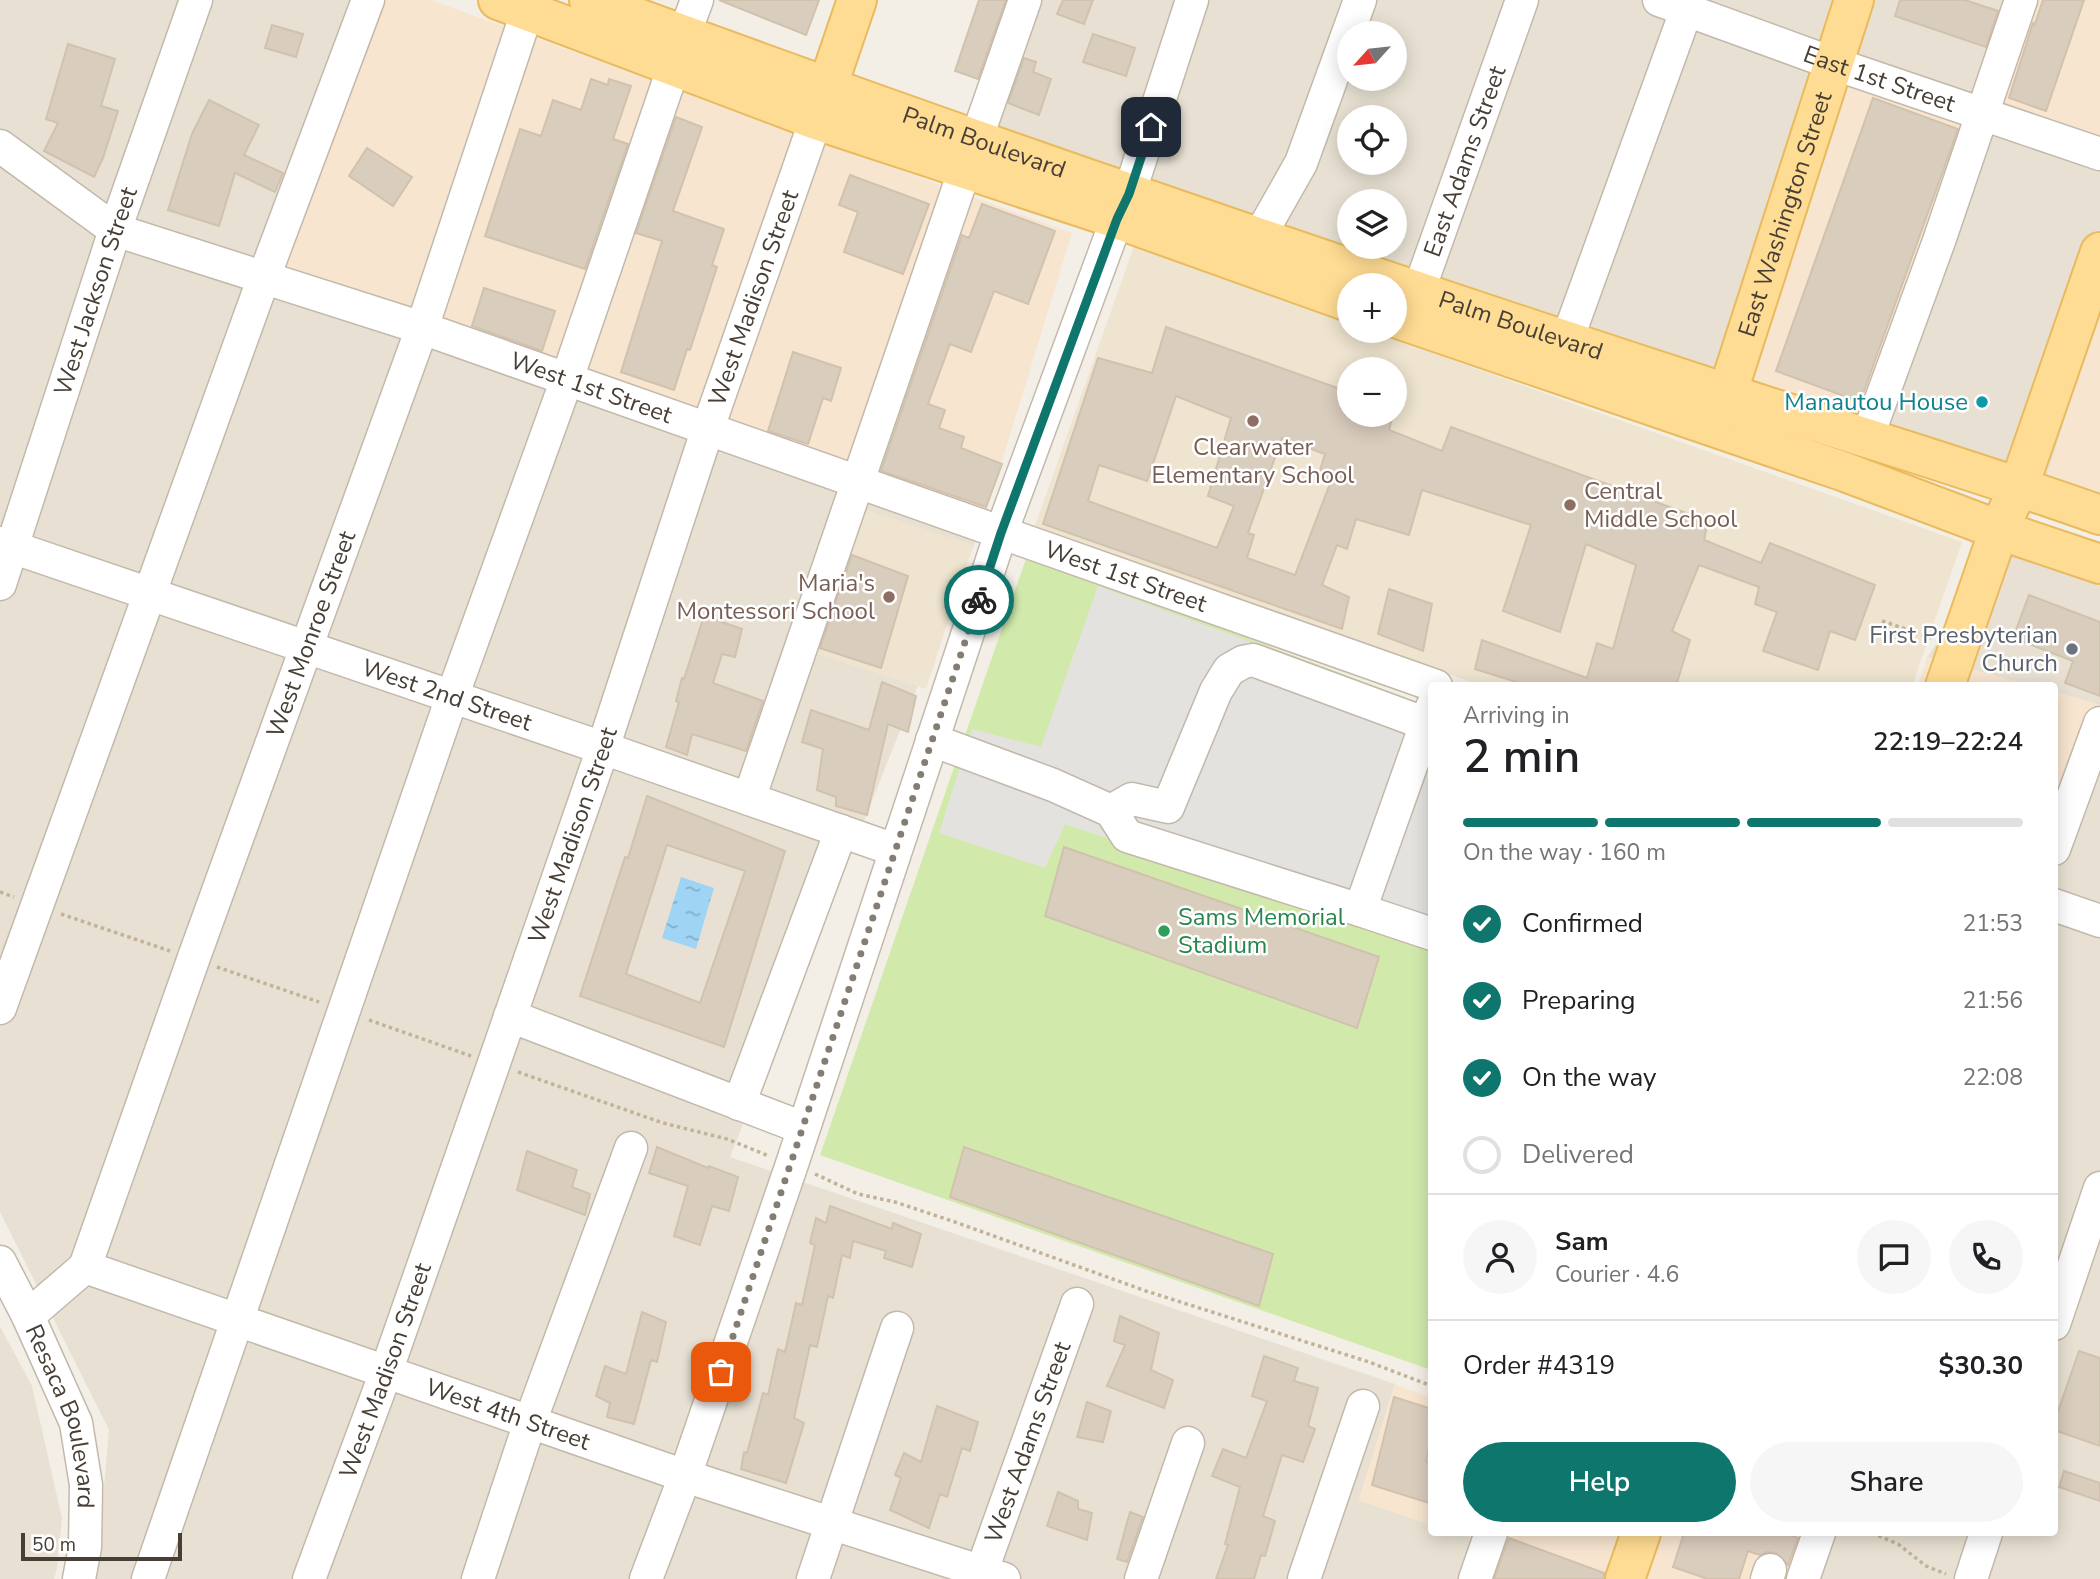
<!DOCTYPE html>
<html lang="en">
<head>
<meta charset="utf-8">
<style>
  body { margin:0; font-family:"Nunito Sans",sans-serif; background:#f6f6f6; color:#202124; height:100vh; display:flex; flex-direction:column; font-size:26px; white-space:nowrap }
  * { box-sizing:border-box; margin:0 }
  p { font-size:23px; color:#757577 }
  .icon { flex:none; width:38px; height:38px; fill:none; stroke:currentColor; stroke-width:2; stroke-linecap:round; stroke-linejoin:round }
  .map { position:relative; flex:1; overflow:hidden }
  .sheet { position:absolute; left:1428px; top:682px; width:630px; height:854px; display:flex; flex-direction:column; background:#fff; border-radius:7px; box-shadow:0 4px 18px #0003 }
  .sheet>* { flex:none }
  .needle { width:46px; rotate:243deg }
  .fabs { position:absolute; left:1337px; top:21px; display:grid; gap:14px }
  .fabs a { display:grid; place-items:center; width:70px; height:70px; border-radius:50%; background:#fff; box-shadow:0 4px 18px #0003; font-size:35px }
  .scale { position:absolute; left:21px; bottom:18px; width:161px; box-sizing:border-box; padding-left:7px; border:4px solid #473f35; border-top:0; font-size:19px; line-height:24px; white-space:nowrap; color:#473f35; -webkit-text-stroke:5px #fff; paint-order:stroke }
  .pin { position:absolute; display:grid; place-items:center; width:60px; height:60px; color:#fff; margin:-30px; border-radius:14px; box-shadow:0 4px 10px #0006 }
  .courier { position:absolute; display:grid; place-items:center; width:70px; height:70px; margin:-35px; border:5px solid #0f766e; border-radius:50%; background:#fff; color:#222; box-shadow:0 2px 9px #0007 }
  .overview em { font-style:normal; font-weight:600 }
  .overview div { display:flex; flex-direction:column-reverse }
  .overview { display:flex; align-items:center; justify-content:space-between; height:119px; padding:0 35px }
  h1 { font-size:46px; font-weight:600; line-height:52px }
  .bar { display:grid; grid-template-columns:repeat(4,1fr); gap:10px 7px; align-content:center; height:84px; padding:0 35px }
  .bar i { height:9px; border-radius:5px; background:#e0e0e0 }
  .bar .active { background:#0f766e }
  .bar p { grid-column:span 4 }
  .line { display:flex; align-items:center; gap:18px; padding:0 35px; border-top:2px solid #e0e0e0 }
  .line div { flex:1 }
  .round { display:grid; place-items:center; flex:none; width:74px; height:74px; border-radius:37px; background:#f6f6f6 }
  ol { padding:0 35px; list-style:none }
  li { display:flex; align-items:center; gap:21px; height:77px }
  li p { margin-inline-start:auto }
  li .icon { padding:7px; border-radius:50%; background:#0f766e; color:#fff; stroke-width:4 }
  li:last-child { color:#757577 }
  li i { width:38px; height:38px; border:4px solid #e0e0e0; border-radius:50% }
  .cta { display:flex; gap:14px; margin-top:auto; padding:14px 35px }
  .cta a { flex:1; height:80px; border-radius:42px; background:#0f766e; color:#fff; font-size:28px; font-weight:600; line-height:80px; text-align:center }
  .cta a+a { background:#f6f6f6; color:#202124 }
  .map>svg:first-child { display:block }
  .residential { fill:#e8e1d3; fill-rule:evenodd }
  .commercial { fill:#f7e5d0 }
  .education { fill:#eee4cf; fill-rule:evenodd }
  .grass { fill:#d1eaac }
  .parking { fill:#e4e2de }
  .water { fill:url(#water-ripples) }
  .building { fill:#d9cdbe; stroke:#d1c2ad; stroke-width:2; fill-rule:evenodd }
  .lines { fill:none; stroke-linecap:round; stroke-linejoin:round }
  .minor-casing { stroke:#c3b9ab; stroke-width:35 }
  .major-casing { stroke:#e9ba5e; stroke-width:42 }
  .path { stroke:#c2b298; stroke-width:3.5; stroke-dasharray:3.5 3.5; stroke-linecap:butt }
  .minor { stroke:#fff; stroke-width:32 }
  .major { stroke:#ffdc93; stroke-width:38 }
  .done { stroke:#847d73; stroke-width:7; stroke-dasharray:0 12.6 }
  .route { stroke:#0f766e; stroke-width:9 }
  .culture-dot { fill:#0f9aa8; stroke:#fff; stroke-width:2.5 }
  .education-dot { fill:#8d6e63; stroke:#fff; stroke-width:2.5 }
  .worship-dot { fill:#6b7280; stroke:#fff; stroke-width:2.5 }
  .leisure-dot { fill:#2e9e5b; stroke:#fff; stroke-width:2.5 }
  .labels { text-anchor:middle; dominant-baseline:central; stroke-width:5; stroke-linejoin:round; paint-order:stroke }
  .street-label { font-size:24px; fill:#473f35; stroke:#fff }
  .culture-label { font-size:24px; fill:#0d838f; stroke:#fff; text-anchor:end }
  .education-label { font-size:24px; fill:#785e54; stroke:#fff }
  .worship-label { font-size:24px; fill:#5b616d; stroke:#fff; text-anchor:end }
  .leisure-label { font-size:24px; fill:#27864d; stroke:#fff; text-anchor:start }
</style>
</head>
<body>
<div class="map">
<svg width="2100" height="1579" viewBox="0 0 2100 1579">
  <defs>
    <pattern id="water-ripples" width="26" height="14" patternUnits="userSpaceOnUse" patternTransform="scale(1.75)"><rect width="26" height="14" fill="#9fd4f4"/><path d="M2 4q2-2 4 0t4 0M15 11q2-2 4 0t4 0" fill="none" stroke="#83adc6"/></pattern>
  </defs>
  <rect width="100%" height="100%" fill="#f4efe6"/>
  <path class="residential" d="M 0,0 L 360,0 L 984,520 L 730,1157 L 1395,1384 L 1359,1500 L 1431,1525 L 1432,1533 L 1457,1533 L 1477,1540 L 1464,1579 L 78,1579 L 101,1520 L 109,1430 L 0,1212 Z
    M 1039,0 L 2031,0 L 2100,146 L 2100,306 L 2047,477 L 1880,423 L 1848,84 L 1751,380 L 1351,247 L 1395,247 L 1395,201 L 1349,201 L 1349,246 L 995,129 ZM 1349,33 L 1395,33 L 1395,79 L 1349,79 ZM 1349,117 L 1395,117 L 1395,163 L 1349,163 Z
    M 2016,528 L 2100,558 L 2100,705 L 2055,692 L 2054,686 L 2032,686 L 1927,657 Z
    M 2100,717 L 2100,1579 L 1805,1579 L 1822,1533 L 2054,1533 L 2055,841 Z
    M 0,1326 L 32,1386 L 62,1518 L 57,1569 L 54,1579 L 0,1579 Z"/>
  <path class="commercial" d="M 360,0 L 431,0 L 1072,233 L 984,520 L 277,267 Z
    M 2031,0 L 2100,0 L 2100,137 L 1997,104 Z
    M 1848,83 L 1977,126 L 1880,423 L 1751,380 Z
    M 2100,306 L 2100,494 L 2047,477 Z
    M 1927,657 L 2032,686 L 1918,686 Z
    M 2054,692 L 2100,705 L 2100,717 L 2054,841 Z
    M 1395,1384 L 1431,1398 L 1431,1525 L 1359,1500 Z
    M 1457,1533 L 1822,1533 L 1805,1579 L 1464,1579 L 1477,1540 Z"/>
  <path class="education" d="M 1134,246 L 1349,323 L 1349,331 L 1370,331 L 1962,542 L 1912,686 L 1482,686 L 1035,526 ZM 1349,369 L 1395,369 L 1395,415 L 1349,415 Z
    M 852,505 L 973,545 L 926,689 L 806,650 Z"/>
  <path class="grass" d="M 1027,556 L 1431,707 L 1431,1370 L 820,1155 Z"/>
  <path class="parking" d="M 1098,586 L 1431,708 L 1431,948 L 1065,824 L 1045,868 L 939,833 L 972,729 L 1041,747 Z"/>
  <path class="water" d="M 681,877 L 714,888 L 696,949 L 662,938 Z"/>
  <path class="building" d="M 719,0 L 819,0 L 806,35 Z
    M 979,0 L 1006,0 L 978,79 L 955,71 Z
    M 1063,0 L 1093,0 L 1084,24 L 1057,14 Z
    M 1900,0 L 1965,0 L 1998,11 L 1986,47 L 1895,16 Z
    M 2043,0 L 2084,0 L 2046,111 L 2009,98 L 2033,23 L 2035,24 Z
    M 272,25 L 303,34 L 296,57 L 265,48 Z
    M 1093,34 L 1135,48 L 1126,76 L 1083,62 Z
    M 68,44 L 115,59 L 101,106 L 118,111 L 103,158 L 94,177 L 44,151 L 58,123 L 46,119 Z
    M 1024,58 L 1036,62 L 1033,72 L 1051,79 L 1039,115 L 1008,103 Z
    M 591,79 L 608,85 L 609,79 L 631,86 L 613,139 L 628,144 L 585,269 L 485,236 L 520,129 L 541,136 L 553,100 L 581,110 Z
    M 1873,98 L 1958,129 L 1860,402 L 1776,371 Z
    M 209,100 L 259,125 L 244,155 L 283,173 L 275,192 L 235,173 L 219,226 L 168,210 L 192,134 Z
    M 676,117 L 702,127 L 673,211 L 724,229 L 712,265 L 717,267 L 690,350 L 687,349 L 674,390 L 621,372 L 662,241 L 636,233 Z
    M 367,148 L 412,177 L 393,206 L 349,176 Z
    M 850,175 L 929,204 L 903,274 L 844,252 L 858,212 L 839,205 Z
    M 982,204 L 1055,231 L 1028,304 L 994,291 L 971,352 L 950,344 L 928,404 L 945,410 L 939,428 L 964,437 L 961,448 L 1002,464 L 986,507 L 881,471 L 962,235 L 969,238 Z
    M 484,288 L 555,311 L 542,351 L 472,326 Z
    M 1166,327 L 1349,392 L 1349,415 L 1393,415 L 1389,430 L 1442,451 L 1451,427 L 1708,521 L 1704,540 L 1761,563 L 1770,543 L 1875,585 L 1855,640 L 1830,631 L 1818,670 L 1763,651 L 1777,612 L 1755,604 L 1759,587 L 1699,565 L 1672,631 L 1690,640 L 1676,686 L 1529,686 L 1475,669 L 1482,640 L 1587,678 L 1597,643 L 1613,649 L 1636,565 L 1586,544 L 1560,632 L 1503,611 L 1531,525 L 1422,490 L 1409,535 L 1356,519 L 1347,549 L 1337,545 L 1322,585 L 1349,597 L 1342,629 L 1043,524 L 1098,358 L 1152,373 ZM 1176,396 L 1231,418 L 1208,496 L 1234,506 L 1217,548 L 1088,501 L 1099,465 L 1147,481 ZM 1282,438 L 1325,454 L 1318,477 L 1331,481 L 1295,575 L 1247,558 L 1254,535 L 1248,533 Z
    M 793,352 L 841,368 L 831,401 L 823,398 L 808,444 L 768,431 Z
    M 852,555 L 908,576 L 881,668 L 820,648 Z
    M 1389,589 L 1432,604 L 1423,651 L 1378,634 Z
    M 2029,595 L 2100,622 L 2100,696 L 2065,683 L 2073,661 L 2013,638 Z
    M 704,616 L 742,629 L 735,657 L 722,654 L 713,683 L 763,701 L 746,751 L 692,734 L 687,755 L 666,747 L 679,702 L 676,701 L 682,678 L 684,679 Z
    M 882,682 L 916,696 L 908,732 L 888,724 L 867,815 L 836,806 L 836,797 L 817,790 L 823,749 L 802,742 L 811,710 L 869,730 Z
    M 647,796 L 785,851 L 724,1047 L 580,996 L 625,857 L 628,858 ZM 667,845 L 745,871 L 700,1003 L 626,974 Z
    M 1064,847 L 1379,957 L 1357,1028 L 1045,916 Z
    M 657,1147 L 708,1168 L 709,1166 L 738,1177 L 729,1211 L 712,1206 L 700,1245 L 674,1236 L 688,1186 L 649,1173 Z
    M 964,1147 L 1273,1254 L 1259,1306 L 950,1197 Z
    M 527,1151 L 577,1170 L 572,1187 L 590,1194 L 585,1215 L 517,1190 Z
    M 830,1206 L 892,1229 L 893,1223 L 921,1234 L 912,1267 L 884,1258 L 886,1251 L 853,1241 L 850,1258 L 842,1255 L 833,1298 L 828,1296 L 817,1347 L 810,1345 L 794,1418 L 804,1423 L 786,1483 L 741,1469 L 744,1452 L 747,1453 L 763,1393 L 768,1395 L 778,1349 L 785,1352 L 796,1303 L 802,1305 L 815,1245 L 810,1243 L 816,1218 L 826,1223 Z
    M 642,1312 L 666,1322 L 657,1362 L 651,1360 L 634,1424 L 607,1417 L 610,1403 L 596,1396 L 605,1366 L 626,1374 Z
    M 1120,1316 L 1159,1333 L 1151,1370 L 1173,1380 L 1164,1408 L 1107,1386 L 1125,1345 L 1114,1341 Z
    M 2079,1351 L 2100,1358 L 2100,1446 L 2054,1430 L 2054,1423 Z
    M 1264,1356 L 1298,1368 L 1294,1381 L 1318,1388 L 1308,1426 L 1315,1429 L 1303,1462 L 1282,1455 L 1263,1516 L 1275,1521 L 1265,1556 L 1261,1555 L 1254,1579 L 1216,1579 L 1228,1545 L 1225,1544 L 1240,1487 L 1212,1476 L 1223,1449 L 1246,1458 L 1267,1401 L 1252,1396 Z
    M 1394,1397 L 1432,1409 L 1432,1440 L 1426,1461 L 1432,1463 L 1432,1504 L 1372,1485 Z
    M 1087,1402 L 1111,1411 L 1103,1442 L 1077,1437 Z
    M 937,1406 L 978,1422 L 970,1451 L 962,1448 L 947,1497 L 940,1494 L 929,1528 L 890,1510 L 901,1478 L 895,1475 L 904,1453 L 921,1462 Z
    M 2064,1471 L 2100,1483 L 2100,1501 L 2059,1487 Z
    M 1058,1492 L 1078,1501 L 1078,1509 L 1092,1513 L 1087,1540 L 1047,1526 Z
    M 1130,1512 L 1143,1517 L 1127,1562 L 1117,1559 Z
    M 1684,1533 L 1785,1533 L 1798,1538 L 1788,1565 L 1776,1553 L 1767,1552 L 1760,1555 L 1748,1551 L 1739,1579 L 1708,1579 L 1673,1567 Z
    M 1509,1538 L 1604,1573 L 1604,1579 L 1494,1579 Z"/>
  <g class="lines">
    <defs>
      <g id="minor">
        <path id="s1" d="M 1659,0 L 1832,63 L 2100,154"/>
        <path d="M 684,35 L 697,0"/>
        <path d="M 976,140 L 1025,0"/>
        <path id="s2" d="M 0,146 L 115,230 L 422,328 L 1436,686"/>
        <path d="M 1259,237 L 1301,163 L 1360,0"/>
        <path id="s3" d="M 1408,314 L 1419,290 L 1522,0"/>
        <path d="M 1567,340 L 1690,0"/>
        <path d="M 1867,438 L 1939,241 L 2021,0"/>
        <path id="s4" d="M 0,543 L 603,748 L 895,850"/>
        <path id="s5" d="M 0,584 L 115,230 L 196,0"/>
        <path d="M 932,740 L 1053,785 L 1111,811 L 1127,836 L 1360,910 L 1432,707"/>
        <path d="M 749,799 L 965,169"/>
        <path d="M 1111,811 L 1132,799 L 1168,807 L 1216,691 L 1229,670 L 1243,662 L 1253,660 L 1432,726"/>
        <path d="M 2054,849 L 2100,723"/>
        <path d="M 2054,905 L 2100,921"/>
        <path d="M 1360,910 L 1432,934"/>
        <path d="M 0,1008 L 264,277 L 368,0"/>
        <path d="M 510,1016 L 803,1128"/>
        <path d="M 739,1104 L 841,831"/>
        <path id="s6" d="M 0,1262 L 28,1316 L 76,1423 L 86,1485 L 85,1547 L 79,1579"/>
        <path id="s7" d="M 85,1267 L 193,960 L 422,328 L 531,0"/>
        <path id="s8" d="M 28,1316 L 85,1267 L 685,1476 L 1004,1579"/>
        <path d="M 2054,1324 L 2100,1188"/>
        <path d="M 148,1579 L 452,697 L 567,379 L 674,66"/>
        <path id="s9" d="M 309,1579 L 386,1372 L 494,1063 L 603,748 L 708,428 L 823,99"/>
        <path d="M 478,1579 L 530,1422 L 631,1148"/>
        <path d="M 646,1579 L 685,1476 L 792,1164 L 1001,533 L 1117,219 L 1129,194 L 1192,0"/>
        <path d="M 813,1579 L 897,1328"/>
        <path id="s10" d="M 979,1579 L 1077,1304"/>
        <path d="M 1141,1579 L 1188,1443"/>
        <path d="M 1304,1579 L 1363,1406"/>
        <path d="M 1475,1579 L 1491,1533"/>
        <path d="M 1767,1579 L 1770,1570"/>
        <path d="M 1803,1579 L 1819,1533"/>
        <path d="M 1971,1579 L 1986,1533"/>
      </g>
      <g id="major">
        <path d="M 498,0 L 816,120 L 1117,219 L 1349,302"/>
        <path id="s11" d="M 589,0 C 965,139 1345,269 1726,393 C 1851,434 1977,471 2100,515"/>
        <path d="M 827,88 L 857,0"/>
        <path d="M 1395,318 L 1845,472 L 1999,530 L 2100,564"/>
        <path id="s12" d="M 1720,416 L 1854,0"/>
        <path d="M 1945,686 L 1999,530 L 2019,486 L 2100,252"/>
        <path d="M 1625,1579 L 1641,1533"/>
      </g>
    </defs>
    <use href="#minor" class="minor-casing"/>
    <use href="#major" class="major-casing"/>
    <path class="path" d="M 1882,621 L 1932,638
      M 0,892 L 14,897
      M 61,914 L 170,951
      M 217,967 L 319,1002
      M 369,1020 L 471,1056
      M 518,1072 L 663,1123 L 727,1139 L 769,1156
      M 815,1174 L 858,1194 L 895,1202 L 955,1222 L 1146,1291 L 1369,1362 L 1432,1386
      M 1872,1533 L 1898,1544 L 1926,1566 L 1946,1574"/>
    <use href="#minor" class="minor"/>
    <use href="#major" class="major"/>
  </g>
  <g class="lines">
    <path class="done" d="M 721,1372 L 979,600"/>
    <path class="route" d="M 979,600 L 1001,533 L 1117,219 L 1129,194 L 1151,127"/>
  </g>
  <circle class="culture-dot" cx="1982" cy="402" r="7"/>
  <g class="education-dot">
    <circle cx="1253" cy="421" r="7"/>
    <circle cx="1570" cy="505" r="7"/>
    <circle cx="889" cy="597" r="7"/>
  </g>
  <circle class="worship-dot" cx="2072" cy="649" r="7"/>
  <circle class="leisure-dot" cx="1164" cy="931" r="7"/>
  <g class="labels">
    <g class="street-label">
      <text stroke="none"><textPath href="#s1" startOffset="234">East 1st Street</textPath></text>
      <text stroke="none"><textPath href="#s11" startOffset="420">Palm Boulevard</textPath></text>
      <text stroke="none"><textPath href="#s3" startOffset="163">East Adams Street</textPath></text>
      <text stroke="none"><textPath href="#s12" startOffset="212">East Washington Street</textPath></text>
      <text stroke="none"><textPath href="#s5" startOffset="308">West Jackson Street</textPath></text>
      <text stroke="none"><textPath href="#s9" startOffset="1356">West Madison Street</textPath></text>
      <text stroke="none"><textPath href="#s11" startOffset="987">Palm Boulevard</textPath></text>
      <text stroke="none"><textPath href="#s2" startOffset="644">West 1st Street</textPath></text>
      <text stroke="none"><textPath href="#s2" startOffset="1211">West 1st Street</textPath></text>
      <text stroke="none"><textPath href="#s7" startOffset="672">West Monroe Street</textPath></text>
      <text stroke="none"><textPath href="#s4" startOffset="472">West 2nd Street</textPath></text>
      <text stroke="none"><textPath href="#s9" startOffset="789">West Madison Street</textPath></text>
      <text stroke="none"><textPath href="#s9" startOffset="222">West Madison Street</textPath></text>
      <text stroke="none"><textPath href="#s8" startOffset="523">West 4th Street</textPath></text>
      <text stroke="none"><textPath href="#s6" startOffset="168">Resaca Boulevard</textPath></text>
      <text stroke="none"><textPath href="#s10" startOffset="145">West Adams Street</textPath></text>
    </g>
    <g class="culture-label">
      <text x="1968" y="402">Manautou House</text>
    </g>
    <g class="education-label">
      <text x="1253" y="447">Clearwater<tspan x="1253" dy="28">Elementary School</tspan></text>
      <text x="1584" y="491" text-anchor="start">Central<tspan x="1584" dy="28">Middle School</tspan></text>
      <text x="875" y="583" text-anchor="end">Maria's<tspan x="875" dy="28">Montessori School</tspan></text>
    </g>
    <g class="worship-label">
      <text x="2058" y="635">First Presbyterian<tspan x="2058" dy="28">Church</tspan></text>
    </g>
    <g class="leisure-label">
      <text x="1178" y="917">Sams Memorial<tspan x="1178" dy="28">Stadium</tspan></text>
    </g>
  </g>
</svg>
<div class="fabs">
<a><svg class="needle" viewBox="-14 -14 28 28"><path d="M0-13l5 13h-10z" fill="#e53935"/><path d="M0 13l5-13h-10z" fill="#757577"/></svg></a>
<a><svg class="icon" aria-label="locate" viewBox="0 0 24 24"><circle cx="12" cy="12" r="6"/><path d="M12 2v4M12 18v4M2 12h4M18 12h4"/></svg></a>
<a><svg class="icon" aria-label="layers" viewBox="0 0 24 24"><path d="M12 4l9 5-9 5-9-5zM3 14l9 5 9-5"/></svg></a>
<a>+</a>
<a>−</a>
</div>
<div class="scale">50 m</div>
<div class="pin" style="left:721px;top:1372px;background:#ea580c"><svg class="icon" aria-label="bag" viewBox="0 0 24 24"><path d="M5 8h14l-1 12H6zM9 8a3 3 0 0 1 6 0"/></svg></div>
<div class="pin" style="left:1151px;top:127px;background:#1f2937"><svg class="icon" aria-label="home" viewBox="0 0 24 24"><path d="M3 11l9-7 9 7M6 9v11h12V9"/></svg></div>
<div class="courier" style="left:979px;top:600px"><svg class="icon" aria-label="bike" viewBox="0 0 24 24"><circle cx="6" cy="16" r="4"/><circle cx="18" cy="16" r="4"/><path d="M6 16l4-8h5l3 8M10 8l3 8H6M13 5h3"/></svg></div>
<section class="sheet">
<div class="overview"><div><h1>2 min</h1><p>Arriving in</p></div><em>22:19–22:24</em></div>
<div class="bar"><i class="active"></i><i class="active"></i><i class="active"></i><i></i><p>On the way · 160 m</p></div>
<ol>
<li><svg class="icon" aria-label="check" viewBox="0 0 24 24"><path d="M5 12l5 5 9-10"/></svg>Confirmed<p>21:53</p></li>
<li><svg class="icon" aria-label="check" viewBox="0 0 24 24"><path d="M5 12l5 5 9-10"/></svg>Preparing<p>21:56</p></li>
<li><svg class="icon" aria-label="check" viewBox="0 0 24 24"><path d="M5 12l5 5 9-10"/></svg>On the way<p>22:08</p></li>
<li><i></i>Delivered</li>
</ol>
<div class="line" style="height:126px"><a class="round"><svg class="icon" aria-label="person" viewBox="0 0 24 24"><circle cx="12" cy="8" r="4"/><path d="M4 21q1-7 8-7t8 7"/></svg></a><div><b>Sam</b><p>Courier · 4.6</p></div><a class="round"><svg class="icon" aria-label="chat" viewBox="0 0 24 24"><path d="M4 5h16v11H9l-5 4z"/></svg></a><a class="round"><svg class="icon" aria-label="phone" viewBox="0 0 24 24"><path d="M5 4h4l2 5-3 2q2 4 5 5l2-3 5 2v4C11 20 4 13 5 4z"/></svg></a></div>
<div class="line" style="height:91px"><div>Order #4319</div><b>$30.30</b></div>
<div class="cta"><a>Help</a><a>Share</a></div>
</section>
</div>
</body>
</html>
